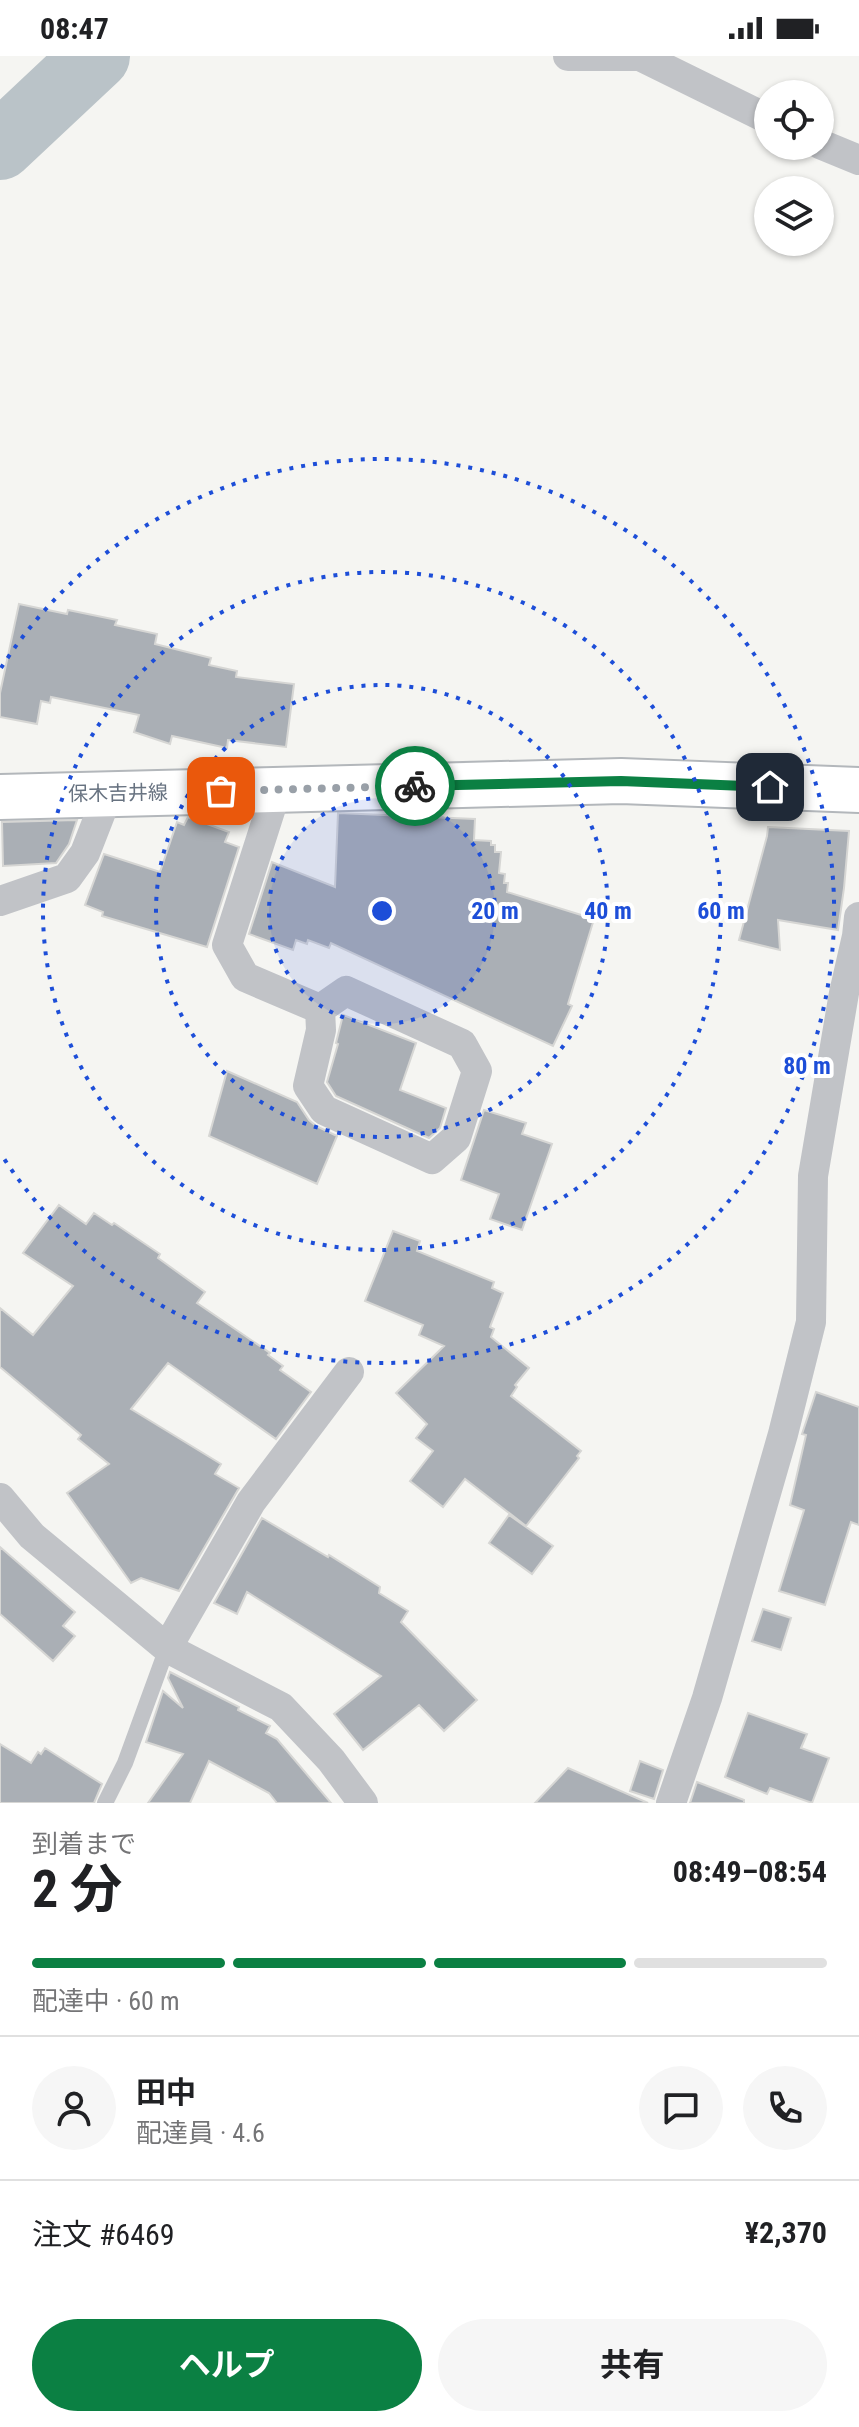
<!DOCTYPE html>
<html lang="ja">
<head>
<meta charset="utf-8">
<style>
  body { margin:0; font-family:"Roboto Condensed","Noto Sans JP",sans-serif; background:#f6f6f6; color:#202124; height:100vh; display:flex; flex-direction:column; font-size:30px; white-space:nowrap }
  * { box-sizing:border-box; margin:0 }
  p { font-size:26px; color:#757577 }
  .icon { flex:none; width:44px; height:44px; fill:none; stroke:currentColor; stroke-width:2; stroke-linecap:round; stroke-linejoin:round }
  .map { position:relative; height:1747px; overflow:hidden }
  .panel { display:flex; flex-direction:column; background:#fff; flex:1 }
  .panel>* { flex:none }
  .tools { position:absolute; left:754px; top:24px; display:grid; gap:16px }
  .tools a { display:grid; place-items:center; width:80px; height:80px; border-radius:50%; background:#fff; box-shadow:0 2px 6px #0004; font-size:40px }
  .pin { position:absolute; display:grid; place-items:center; width:68px; height:68px; color:#fff; margin:-34px; border-radius:16px; box-shadow:0 4px 12px #0006 }
  .courier { position:absolute; display:grid; place-items:center; width:80px; height:80px; margin:-40px; border:6px solid #0b8043; border-radius:50%; background:#fff; color:#222; box-shadow:0 2px 10px #0007 }
  .summary em { font-style:normal; font-weight:700 }
  .summary div { display:flex; flex-direction:column-reverse }
  .summary { display:flex; align-items:center; justify-content:space-between; height:136px; padding:0 32px }
  h1 { font-size:52px; font-weight:700; line-height:60px }
  .bar { display:grid; grid-template-columns:repeat(4,1fr); gap:12px 8px; align-content:center; height:96px; padding:0 32px }
  .bar i { height:10px; border-radius:6px; background:#e0e0e0 }
  .bar .current { background:#0b8043 }
  .bar p { grid-column:span 4 }
  .line { display:flex; align-items:center; gap:20px; padding:0 32px; border-top:2px solid #e0e0e0 }
  .line div { flex:1 }
  .round { display:grid; place-items:center; flex:none; width:84px; height:84px; border-radius:42px; background:#f6f6f6 }
  .action { display:flex; gap:16px; margin-top:auto; padding:16px 32px }
  .action a { flex:1; height:92px; border-radius:48px; background:#0b8043; color:#fff; font-size:32px; font-weight:700; line-height:92px; text-align:center }
  .action a+a { background:#f6f6f6; color:#202124 }
  .status { display:flex; justify-content:space-between; align-items:center; height:56px; padding:0 40px; background:#fff; direction:ltr }
  .status svg { height:22px; fill:currentColor }
  .map>svg:first-child { display:block }
  .lines { fill:none; stroke-linecap:round; stroke-linejoin:round }
  .river { stroke:#bac3c8; stroke-width:68 }
  .building { fill:#aaafb5; stroke:#d6d6d4; stroke-width:2 }
  .secondary-casing { stroke:#b3b7bb; stroke-width:48 }
  .lane { stroke:#c1c3c7; stroke-width:16 }
  .street { stroke:#c1c3c7; stroke-width:30 }
  .secondary { stroke:#fff; stroke-width:44 }
  .done { stroke:#99a0a8; stroke-width:8; stroke-dasharray:0 14.4 }
  .route { stroke:#0b8043; stroke-width:10 }
  .ring { fill:none; stroke:#1d4ed8; stroke-width:4; stroke-dasharray:4 8 }
  .labels { text-anchor:middle; dominant-baseline:central; stroke-width:8; stroke-linejoin:round; paint-order:stroke }
  .street-label { font-size:20px; fill:#677280; stroke:#fff }
  .centre { fill:#1d4ed8; stroke:#fff; stroke-width:4 }
  .ring-label { font-size:24px; text-anchor:middle; font-weight:bold; fill:#1d4ed8; stroke:#fff; stroke-width:8; stroke-linejoin:round; paint-order:stroke }
</style>
</head>
<body>
<div class="status"><b>08:47</b><svg viewBox="0 0 49 12"><path d="M0 12V9h3v3zM5 12V6h3v6zM10 12V3h3v9zM15 12V0h3v12zM26 1h20v11H26zM47 4h2v5h-2z"/></svg></div>
<div class="map">
<svg width="859" height="1747" viewBox="0 0 859 1747">
  <rect width="100%" height="100%" fill="#f5f5f2"/>
  <g class="lines">
    <path class="river" d="M 0,90 L 96,0"/>
  </g>
  <path class="building" d="M 19,548 L 67,558 L 68,554 L 117,564 L 115,569 L 157,578 L 155,588 L 211,602 L 209,609 L 237,615 L 236,621 L 294,628 L 286,691 L 228,684 L 227,692 L 172,680 L 170,688 L 134,676 L 139,659 L 51,641 L 50,647 L 41,645 L 37,668 L 0,661 L 0,637 Z
    M 338,757 L 475,763 L 474,784 L 491,785 L 491,789 L 495,789 L 495,796 L 501,796 L 499,817 L 505,818 L 504,827 L 508,827 L 507,836 L 594,863 L 568,948 L 572,950 L 553,990 L 331,887 L 329,892 L 308,884 L 307,888 L 296,884 L 293,894 L 249,878 L 272,806 L 335,831 Z
    M 188,761 L 229,776 L 225,786 L 239,791 L 207,891 L 102,860 L 103,856 L 85,849 L 104,798 L 160,816 L 177,766 L 184,769 Z
    M 77,764 L 69,788 L 56,807 L 3,810 L 2,766 Z
    M 768,771 L 849,775 L 844,832 L 838,874 L 778,864 L 780,894 L 739,884 L 767,780 Z
    M 343,959 L 416,987 L 400,1034 L 446,1052 L 440,1072 L 429,1082 L 336,1040 L 327,1026 L 338,988 L 336,987 Z
    M 227,1015 L 297,1046 L 309,1064 L 316,1070 L 337,1080 L 317,1128 L 209,1080 Z
    M 484,1054 L 526,1067 L 522,1078 L 552,1088 L 522,1174 L 490,1163 L 499,1138 L 461,1124 Z
    M 59,1149 L 86,1168 L 94,1157 L 112,1169 L 114,1167 L 160,1198 L 158,1202 L 205,1236 L 197,1247 L 270,1297 L 268,1299 L 283,1310 L 280,1314 L 311,1336 L 276,1383 L 168,1307 L 131,1353 L 221,1408 L 215,1418 L 239,1432 L 179,1535 L 141,1522 L 131,1527 L 67,1437 L 109,1408 L 78,1383 L 81,1379 L 0,1311 L 0,1252 L 33,1279 L 73,1230 L 23,1197 Z
    M 393,1175 L 420,1185 L 417,1195 L 494,1226 L 492,1232 L 503,1237 L 490,1271 L 494,1273 L 491,1281 L 529,1312 L 515,1329 L 517,1331 L 511,1340 L 581,1395 L 577,1400 L 579,1402 L 526,1470 L 465,1423 L 443,1451 L 410,1425 L 433,1395 L 416,1382 L 427,1368 L 396,1337 L 444,1290 L 419,1279 L 423,1269 L 365,1245 Z
    M 816,1336 L 859,1351 L 859,1469 L 851,1466 L 825,1549 L 779,1535 L 804,1454 L 790,1449 L 806,1379 L 802,1378 Z
    M 509,1459 L 553,1490 L 532,1518 L 489,1487 Z
    M 262,1462 L 328,1501 L 329,1499 L 380,1531 L 379,1537 L 408,1555 L 401,1566 L 477,1644 L 444,1675 L 419,1649 L 363,1694 L 334,1658 L 381,1620 L 247,1536 L 237,1558 L 214,1547 Z
    M 0,1491 L 75,1556 L 63,1570 L 75,1580 L 53,1605 L 0,1558 Z
    M 763,1553 L 791,1562 L 781,1594 L 752,1585 Z
    M 170,1616 L 239,1651 L 238,1654 L 270,1670 L 266,1677 L 277,1683 L 331,1747 L 277,1747 L 269,1737 L 209,1705 L 190,1747 L 148,1747 L 183,1698 L 146,1686 L 163,1635 L 183,1652 L 168,1622 Z
    M 748,1657 L 807,1678 L 801,1692 L 829,1702 L 812,1747 L 770,1732 L 767,1738 L 725,1721 Z
    M 0,1688 L 31,1707 L 38,1696 L 41,1698 L 45,1692 L 102,1728 L 94,1747 L 0,1747 Z
    M 640,1705 L 663,1714 L 654,1743 L 630,1735 Z
    M 568,1712 L 648,1747 L 535,1747 Z
    M 697,1726 L 744,1744 L 744,1747 L 690,1747 Z"/>
  <g class="lines">
    <defs>
      <path id="secondary" d="M 0,741 L 621,725 L 859,734"/>
    </defs>
    <use href="#secondary" class="secondary-casing"/>
    <path class="lane" d="M 105,1747 L 125,1707 L 167,1592"/>
    <path class="street" d="M 568,0 L 639,0
      M 640,0 L 768,63
      M 820,88 L 859,104
      M 277,733 L 227,889 L 245,921 L 320,953
      M 0,845 L 67,822 L 85,797 L 108,738
      M 346,935 L 462,988 L 477,1015 L 456,1082 L 432,1103 L 324,1054 L 308,1030 L 321,974 L 320,953 Z
      M 0,1442 L 32,1480 L 167,1592 L 281,1651 L 331,1704 L 363,1747
      M 167,1592 L 251,1446 L 349,1316
      M 671,1747 L 707,1642 L 783,1378 L 811,1266 L 813,1120 L 844,937 L 857,880 L 859,861"/>
    <use href="#secondary" class="secondary"/>
  </g>
  <g class="lines">
    <path class="done" d="M 221,735 L 415,730"/>
    <path class="route" d="M 415,730 L 621,725 L 770,731"/>
  </g>
  <circle cx="382" cy="855" r="113" fill="#1d4ed8" fill-opacity=".12"/>
  <g class="ring">
    <circle cx="382" cy="855" r="113"/>
    <circle cx="382" cy="855" r="226"/>
    <circle cx="382" cy="855" r="339"/>
    <path d="M1 612A452 452 0 1 1 1 1098"/>
  </g>
  <g class="labels">
    <g class="street-label">
      <text transform="translate(118 737) rotate(-1)">保木吉井線</text>
    </g>
  </g>
  <circle cx="382" cy="855" r="12" class="centre"/>
  <g class="ring-label">
    <text x="495" y="863">20 m</text>
    <text x="608" y="863">40 m</text>
    <text x="721" y="863">60 m</text>
    <text x="807" y="1018">80 m</text>
  </g>
</svg>
<div class="tools">
<a><svg class="icon" aria-label="locate" viewBox="0 0 24 24"><circle cx="12" cy="12" r="6"/><path d="M12 2v4M12 18v4M2 12h4M18 12h4"/></svg></a>
<a><svg class="icon" aria-label="layers" viewBox="0 0 24 24"><path d="M12 4l9 5-9 5-9-5zM3 14l9 5 9-5"/></svg></a>
</div>
<div class="pin" style="left:221px;top:735px;background:#ea580c"><svg class="icon" aria-label="bag" viewBox="0 0 24 24"><path d="M5 8h14l-1 12H6zM9 8a3 3 0 0 1 6 0"/></svg></div>
<div class="pin" style="left:770px;top:731px;background:#1f2937"><svg class="icon" aria-label="home" viewBox="0 0 24 24"><path d="M3 11l9-7 9 7M6 9v11h12V9"/></svg></div>
<div class="courier" style="left:415px;top:730px"><svg class="icon" aria-label="bike" viewBox="0 0 24 24"><circle cx="6" cy="16" r="4"/><circle cx="18" cy="16" r="4"/><path d="M6 16l4-8h5l3 8M10 8l3 8H6M13 5h3"/></svg></div>
</div>
<section class="panel">
<div class="summary"><div><h1>2 分</h1><p>到着まで</p></div><em>08:49–08:54</em></div>
<div class="bar"><i class="current"></i><i class="current"></i><i class="current"></i><i></i><p>配達中 · 60 m</p></div>
<div class="line" style="height:144px"><a class="round"><svg class="icon" aria-label="person" viewBox="0 0 24 24"><circle cx="12" cy="8" r="4"/><path d="M4 21q1-7 8-7t8 7"/></svg></a><div><b>田中</b><p>配達員 · 4.6</p></div><a class="round"><svg class="icon" aria-label="chat" viewBox="0 0 24 24"><path d="M4 5h16v11H9l-5 4z"/></svg></a><a class="round"><svg class="icon" aria-label="phone" viewBox="0 0 24 24"><path d="M5 4h4l2 5-3 2q2 4 5 5l2-3 5 2v4C11 20 4 13 5 4z"/></svg></a></div>
<div class="line" style="height:104px"><div>注文 #6469</div><b>¥2,370</b></div>
<div class="action"><a>ヘルプ</a><a>共有</a></div>
</section>
</body>
</html>
